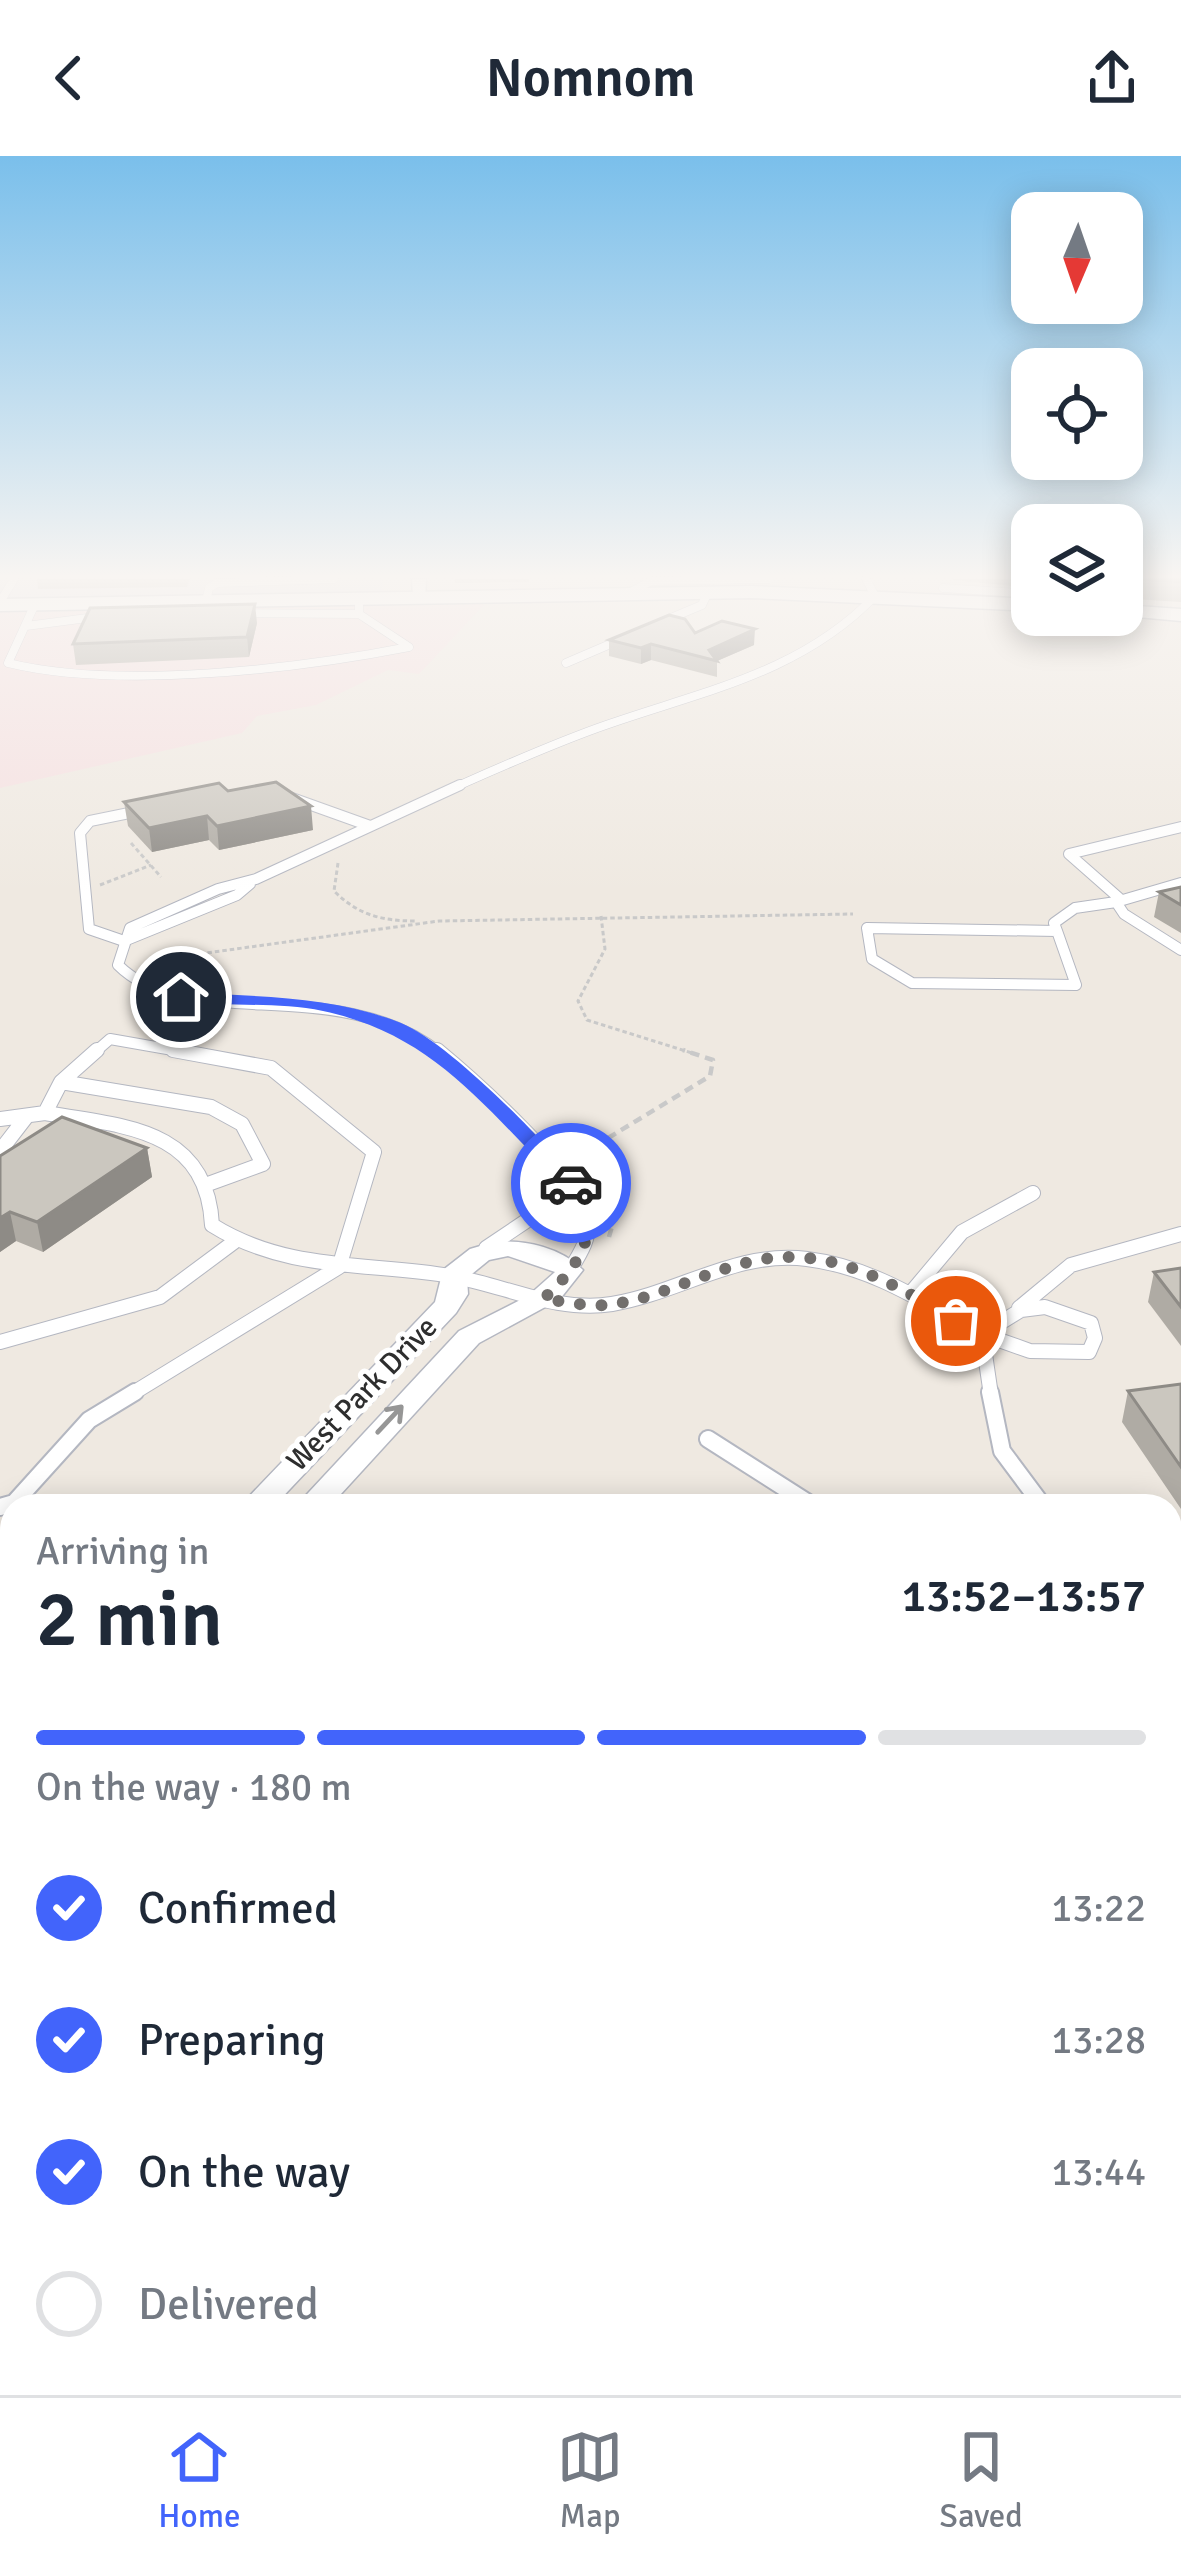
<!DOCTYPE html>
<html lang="en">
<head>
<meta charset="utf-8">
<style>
  body { margin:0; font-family:Signika,sans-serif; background:#f2f2f3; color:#1f2937; height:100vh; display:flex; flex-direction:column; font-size:45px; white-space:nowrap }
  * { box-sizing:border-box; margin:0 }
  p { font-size:39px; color:#747a83 }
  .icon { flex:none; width:66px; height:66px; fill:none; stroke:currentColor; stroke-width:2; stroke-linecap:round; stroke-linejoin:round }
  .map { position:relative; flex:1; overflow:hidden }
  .side { position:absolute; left:0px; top:1338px; width:1182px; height:903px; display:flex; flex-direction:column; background:#fff; border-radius:36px 36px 0 0; box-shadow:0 6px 30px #0003 }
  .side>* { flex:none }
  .needle { width:78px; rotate:182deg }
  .fabs { position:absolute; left:1011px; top:36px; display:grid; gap:24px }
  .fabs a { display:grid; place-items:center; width:132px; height:132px; border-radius:24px; background:#fff; box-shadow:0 6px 30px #0003; font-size:60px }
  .pin { position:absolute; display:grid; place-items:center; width:102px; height:102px; color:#fff; margin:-51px; border:6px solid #fff; border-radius:50%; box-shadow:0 3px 12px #0007 }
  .courier { position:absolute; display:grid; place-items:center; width:120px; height:120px; margin:-60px; border:9px solid #4264fb; border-radius:50%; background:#fff; color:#222; box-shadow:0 3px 15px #0007 }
  .overview em { font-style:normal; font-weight:600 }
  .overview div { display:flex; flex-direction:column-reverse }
  .overview { display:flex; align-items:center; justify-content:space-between; height:204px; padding:0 36px }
  h1 { font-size:78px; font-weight:600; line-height:90px }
  .bar { display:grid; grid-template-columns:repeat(4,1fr); gap:18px 12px; align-content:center; height:144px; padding:0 36px }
  .bar i { height:15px; border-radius:9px; background:#e0e1e3 }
  .bar .current { background:#4264fb }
  .bar p { grid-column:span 4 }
  ol { padding:0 36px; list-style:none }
  li { display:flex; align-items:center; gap:36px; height:132px }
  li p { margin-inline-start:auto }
  li .icon { padding:12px; border-radius:50%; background:#4264fb; color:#fff; stroke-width:4 }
  li:last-child { color:#747a83 }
  li i { width:66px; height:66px; border:6px solid #e0e1e3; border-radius:50% }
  header { display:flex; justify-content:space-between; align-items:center; height:156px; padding:0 36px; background:#fff; font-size:54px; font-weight:600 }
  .tab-bar { display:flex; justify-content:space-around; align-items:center; height:168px; border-top:3px solid #e0e1e3; background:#fff; font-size:33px; color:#747a83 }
  .tab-bar a { display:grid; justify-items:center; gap:6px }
  .tab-bar .current { color:#4264fb }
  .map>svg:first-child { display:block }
  .industrial { fill:#e3e1e8 }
  .medical { fill:#f5dfe0 }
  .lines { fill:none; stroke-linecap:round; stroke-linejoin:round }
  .lane-far4-casing { stroke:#b4b7c1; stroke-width:9 }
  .lane-far3-casing { stroke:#b4b7c1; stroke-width:12 }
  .lane-far2-casing { stroke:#b4b7c1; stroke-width:16 }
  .lane-far1-casing { stroke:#b4b7c1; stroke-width:20 }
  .lane-casing { stroke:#b4b7c1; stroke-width:24 }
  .street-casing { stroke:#b4b7c1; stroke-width:3 }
  .secondary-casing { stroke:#b4b7c1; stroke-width:3 }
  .path-far1 { stroke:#c9c9c9; stroke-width:3; stroke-dasharray:4.5 3; stroke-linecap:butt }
  .path { stroke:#c9c9c9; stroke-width:4.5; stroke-dasharray:9 6; stroke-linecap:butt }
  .lane-far4 { stroke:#fff; stroke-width:8 }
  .lane-far3 { stroke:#fff; stroke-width:10 }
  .lane-far2 { stroke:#fff; stroke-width:14 }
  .lane-far1 { stroke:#fff; stroke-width:16 }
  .lane { stroke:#fff; stroke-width:21 }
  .street { fill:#fff; fill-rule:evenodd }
  .secondary { fill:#fff; fill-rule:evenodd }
  .wall { fill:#afaba4 }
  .shaded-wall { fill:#8e8b86 }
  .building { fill:#cbc7bf; stroke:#8e8b86; stroke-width:3 }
  .oneway { stroke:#969696 }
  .route { fill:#4264fb }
  .done { stroke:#726f6d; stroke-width:12; stroke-dasharray:0 21.6 }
  .labels { text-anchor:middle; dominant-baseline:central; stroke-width:10; stroke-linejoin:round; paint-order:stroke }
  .street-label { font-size:30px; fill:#2e2e2e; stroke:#fff }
</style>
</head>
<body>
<header><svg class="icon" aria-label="back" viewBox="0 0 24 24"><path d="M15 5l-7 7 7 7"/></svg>Nomnom<svg class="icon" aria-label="share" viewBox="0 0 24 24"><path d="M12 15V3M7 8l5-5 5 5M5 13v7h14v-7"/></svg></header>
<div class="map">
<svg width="1181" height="2239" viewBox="0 0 1181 2239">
  <rect width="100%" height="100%" fill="#efe9e1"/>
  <path class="industrial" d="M 0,423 L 383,423 L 382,436 L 0,443 Z"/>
  <path class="medical" d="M 376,448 L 485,448 L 419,518 L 388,514 L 316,549 L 257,560 L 242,577 L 0,632 L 0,454 Z"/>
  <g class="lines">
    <defs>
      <path id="lane-far4" d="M 943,432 L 1032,438
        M 629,437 L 651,425 L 769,423
        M 206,445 L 209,432 L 217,427 L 334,423
        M 0,446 L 14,423
        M 35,448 L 8,507 C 118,534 297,513 409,491 L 359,458 L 359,442
        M 238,457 L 359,458
        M 659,467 L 702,449 L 708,436
        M 26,470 L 103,460
        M 566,507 L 622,483
        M 453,632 C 503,610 554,587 606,569 C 703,535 801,517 875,440 L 866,423"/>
      <path id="lane-far3" d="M 289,641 L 370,670
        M 1181,727 L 1116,746 L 1124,758 L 1181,794
        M 1119,742 L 1069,698 L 1181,671
        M 867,772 L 1057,775 L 1076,829 L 912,827 L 872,803 Z
        M 1057,775 L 1054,767 L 1075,752 L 1116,746
        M 124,785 L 89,773 L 80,677 L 90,665 L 139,655
        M 124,785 L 237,739 L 250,728
        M 94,897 L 110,883 L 190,897
        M 440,897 C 340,816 188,879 118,809 L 130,772 L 218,733 L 256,723 L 460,629"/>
      <path id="lane-far2" d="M 437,894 C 471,922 582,1021 588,1061 C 591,1081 580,1098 570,1114
        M 61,926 L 97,894
        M 45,957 C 123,970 207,972 212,1069 C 287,1116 367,1106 451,1120 C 504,1129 557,1157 612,1148 C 679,1137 737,1094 807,1103 C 873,1111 925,1147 982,1178
        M 0,963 L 45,957 L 61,926 L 211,951 L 242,968 L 263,1008 L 208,1028
        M 0,995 L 27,960
        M 486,1092 L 547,1051 L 561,1016
        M 910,1138 L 962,1076 L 1033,1037
        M 1045,1151 L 1091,1167 L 1095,1182 L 1089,1196 L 1030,1195 L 982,1178 L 1021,1154 Z
        M 1019,1152 L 1071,1109 L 1181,1078
        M 982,1178 L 991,1239
        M 0,1186 L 160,1141 L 234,1086
        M 130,1239 L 339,1111 L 374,996 L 271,912 L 173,894"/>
      <path id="lane-far1" d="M 990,1236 L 1002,1295 L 1043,1350
        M 708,1283 L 813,1350
        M 0,1351 L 14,1347 L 89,1264 L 135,1236
        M 1170,1438 L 1181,1439
        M 0,1526 L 12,1509
        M 1170,1535 L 1181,1538
        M 1170,1607 L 1181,1608"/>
      <path id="lane" d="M 1170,1973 L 1181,1974
        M 1170,2106 L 1181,2107"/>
      <path id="street" d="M 412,423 L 426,423 L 425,444 L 413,441 Z
        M 494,1086 C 525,1083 562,1092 583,1114 L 560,1143 L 479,1187 L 330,1350 L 296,1350 L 459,1175 L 528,1140 L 555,1116 L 508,1100 L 489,1104 L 467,1122 L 468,1138 L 456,1157 L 274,1350 L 240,1350 L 435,1146 L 443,1114 L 470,1093 Z
        M 12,1412 L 12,1436 L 0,1440 L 0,1416 Z
        M 12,2186 L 12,2229 L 24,2229 L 0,2235 L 0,2187 Z
        M 122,2229 L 170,2229 L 171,2239 L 123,2239 Z
        M 203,2229 L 251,2229 L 252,2239 L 204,2239 Z"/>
      <path id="secondary" d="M 751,430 L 1032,443 L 1032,455 L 751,442 L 0,455 L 0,443 Z
        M 1122,449 L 1181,453 L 1181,465 L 1115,459 L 1122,459 Z"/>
    </defs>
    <use href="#lane-far4" class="lane-far4-casing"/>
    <use href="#lane-far3" class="lane-far3-casing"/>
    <use href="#lane-far2" class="lane-far2-casing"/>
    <use href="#lane-far1" class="lane-far1-casing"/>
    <use href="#lane" class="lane-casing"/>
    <use href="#street" class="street-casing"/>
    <use href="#secondary" class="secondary-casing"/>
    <path class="path-far1" d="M 131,687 L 161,721
      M 338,707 L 334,735 C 358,759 382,765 415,765
      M 100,729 L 151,709
      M 601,760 L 605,793 L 578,845 L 587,864 L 692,897
      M 148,805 L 439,765 L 853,758"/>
    <path class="path" d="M 609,1081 L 622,1035 L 621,1016 L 602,1003 L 595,990 L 710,920 L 713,904 L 683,894"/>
    <use href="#lane-far4" class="lane-far4"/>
    <use href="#lane-far3" class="lane-far3"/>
    <use href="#lane-far2" class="lane-far2"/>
    <use href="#lane-far1" class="lane-far1"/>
    <use href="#lane" class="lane"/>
    <use href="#street" class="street"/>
    <use href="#secondary" class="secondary"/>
  </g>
  <path class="wall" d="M 37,423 L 190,423 L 187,431 L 38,433 Z
    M 455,423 L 529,423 L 529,426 L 455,427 Z
    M 953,423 L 1032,423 L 1032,432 L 953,424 Z
    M 1133,423 L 1181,423 L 1181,446 L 1133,443 Z
    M 257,467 L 249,501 L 76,509 L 73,488 Z
    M 695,477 L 754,489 L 717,505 L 717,521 L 651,504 L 641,508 L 609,500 L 609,484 Z
    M 228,635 L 313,674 L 219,694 L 209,684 L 152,696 L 128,670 L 124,646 Z
    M 1181,731 L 1181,777 L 1154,761 L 1159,736 Z
    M 147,992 L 152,1021 L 43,1096 L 16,1085 L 0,1096 L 0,1000 Z
    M 1181,1112 L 1181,1190 L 1148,1146 L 1154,1116 Z
    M 1181,1228 L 1181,1353 L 1122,1266 L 1128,1235 Z
    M 1170,1683 L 1181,1684 L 1181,1855 L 1170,1854 Z"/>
  <path class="shaded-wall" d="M 255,448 L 257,467 L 249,501 L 247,481 Z
    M 755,473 L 754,489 L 717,505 L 709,494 Z
    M 651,488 L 651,504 L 641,508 L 641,492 Z
    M 311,650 L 313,674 L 219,694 L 217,670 Z
    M 207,660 L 209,684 L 152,696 L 149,672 Z
    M 147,992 L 152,1021 L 43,1096 L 37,1066 Z
    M 10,1056 L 16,1085 L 0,1096 L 0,1062 Z"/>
  <path class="building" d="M 1137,423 L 1181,423 L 1181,426 Z
    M 255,448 L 247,481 L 73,488 L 90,452 Z
    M 669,459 L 685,463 L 695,477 L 722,465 L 755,473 L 709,494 L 717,505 L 651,488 L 641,492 L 609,484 Z
    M 276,626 L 311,650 L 217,670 L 207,660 L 149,672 L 124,646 L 219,627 L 228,635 Z
    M 1181,731 L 1181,749 L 1159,736 Z
    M 62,961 L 147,992 L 37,1066 L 10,1056 L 0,1062 L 0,1000 Z
    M 1181,1112 L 1181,1151 L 1154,1116 Z
    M 1181,1228 L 1181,1311 L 1128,1235 Z
    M 1170,1683 L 1181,1684 L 1181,1821 L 1170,1820 Z"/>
  <defs><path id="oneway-shaft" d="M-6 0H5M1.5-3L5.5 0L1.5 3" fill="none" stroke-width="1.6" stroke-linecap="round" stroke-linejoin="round" transform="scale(3)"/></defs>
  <use class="oneway" href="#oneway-shaft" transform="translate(390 1263) rotate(-47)"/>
  <linearGradient id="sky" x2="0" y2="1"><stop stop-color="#7abfeb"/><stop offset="0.57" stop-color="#f8f5f2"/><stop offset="1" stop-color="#f8f5f2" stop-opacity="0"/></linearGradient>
  <rect width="1181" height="737" fill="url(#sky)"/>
  <path class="route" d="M 181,836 C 255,841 331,839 401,867 C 450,887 544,985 580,1027 L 565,1031 C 486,954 436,879 323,855 C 275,845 224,852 175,844 Z"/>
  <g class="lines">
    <path class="done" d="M 571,1027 C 609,1067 577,1114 543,1143 C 563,1145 587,1151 607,1149 C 671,1142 728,1099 794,1101 C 854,1103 906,1135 956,1165"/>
  </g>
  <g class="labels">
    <g class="street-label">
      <text transform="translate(362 1238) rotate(-46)">West Park Drive</text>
    </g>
  </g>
</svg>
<div class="fabs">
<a><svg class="needle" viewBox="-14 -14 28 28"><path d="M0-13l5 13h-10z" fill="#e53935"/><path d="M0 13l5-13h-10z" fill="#747a83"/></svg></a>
<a><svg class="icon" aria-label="locate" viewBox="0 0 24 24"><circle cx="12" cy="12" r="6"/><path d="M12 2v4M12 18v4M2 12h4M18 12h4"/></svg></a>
<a><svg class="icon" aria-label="layers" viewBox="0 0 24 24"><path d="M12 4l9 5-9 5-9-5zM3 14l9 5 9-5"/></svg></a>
</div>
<div class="pin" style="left:956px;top:1165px;background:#ea580c"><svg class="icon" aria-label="bag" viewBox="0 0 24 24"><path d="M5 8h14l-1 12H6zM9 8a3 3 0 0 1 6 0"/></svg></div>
<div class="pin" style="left:181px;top:841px;background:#1f2937"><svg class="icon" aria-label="home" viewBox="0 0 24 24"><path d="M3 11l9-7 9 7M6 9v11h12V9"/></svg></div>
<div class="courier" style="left:571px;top:1027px"><svg class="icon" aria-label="car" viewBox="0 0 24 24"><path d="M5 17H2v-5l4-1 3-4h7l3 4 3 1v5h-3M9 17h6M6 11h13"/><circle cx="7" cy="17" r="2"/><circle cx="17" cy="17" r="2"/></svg></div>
<section class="side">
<div class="overview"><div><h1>2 min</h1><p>Arriving in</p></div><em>13:52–13:57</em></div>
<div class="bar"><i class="current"></i><i class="current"></i><i class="current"></i><i></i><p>On the way · 180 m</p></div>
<ol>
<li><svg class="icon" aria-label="check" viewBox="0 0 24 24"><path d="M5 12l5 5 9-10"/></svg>Confirmed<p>13:22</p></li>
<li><svg class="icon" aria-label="check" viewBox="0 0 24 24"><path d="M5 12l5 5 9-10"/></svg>Preparing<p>13:28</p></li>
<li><svg class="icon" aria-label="check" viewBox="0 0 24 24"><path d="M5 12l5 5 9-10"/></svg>On the way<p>13:44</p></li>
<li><i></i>Delivered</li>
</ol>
</section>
</div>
<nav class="tab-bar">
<a class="current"><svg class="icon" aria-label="home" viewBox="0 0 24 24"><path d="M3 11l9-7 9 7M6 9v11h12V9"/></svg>Home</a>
<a><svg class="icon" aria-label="map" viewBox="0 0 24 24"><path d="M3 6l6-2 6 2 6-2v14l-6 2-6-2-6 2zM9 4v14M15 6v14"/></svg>Map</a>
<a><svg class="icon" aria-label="saved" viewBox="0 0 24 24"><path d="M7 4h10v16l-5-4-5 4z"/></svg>Saved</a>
</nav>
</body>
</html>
